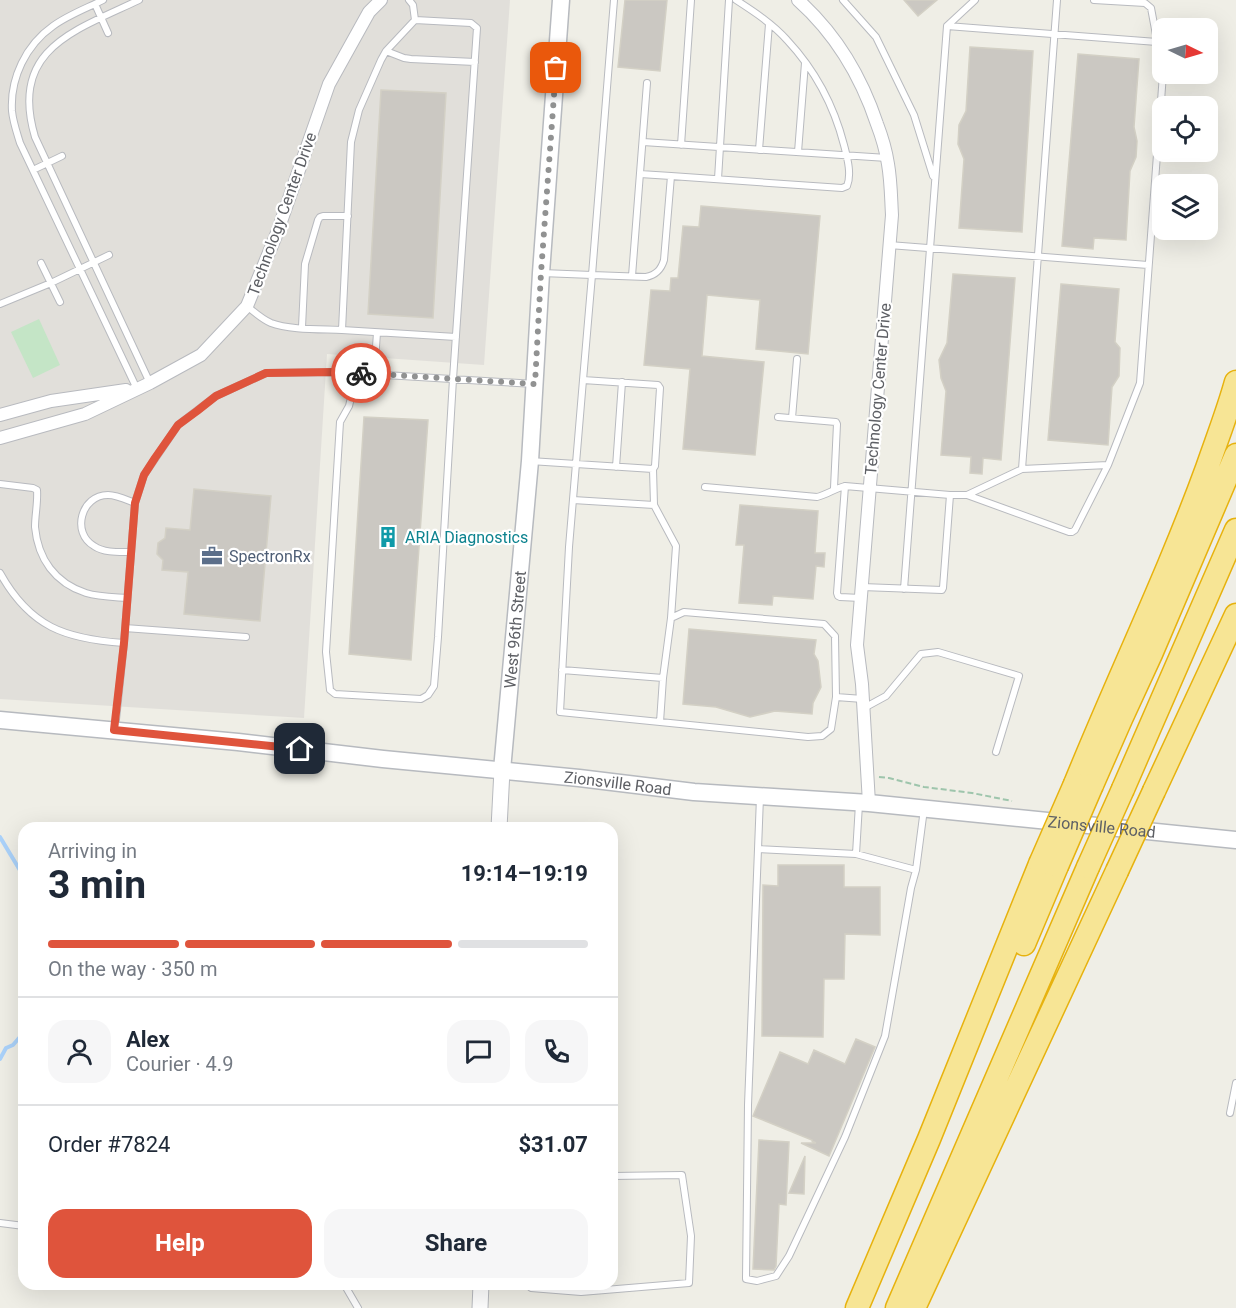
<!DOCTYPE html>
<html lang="en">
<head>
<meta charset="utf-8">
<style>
  body { margin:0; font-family:Roboto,sans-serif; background:#f6f6f7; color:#1f2937; height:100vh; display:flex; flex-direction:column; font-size:22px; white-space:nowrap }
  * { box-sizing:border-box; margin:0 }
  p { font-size:20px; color:#747a83 }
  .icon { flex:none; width:33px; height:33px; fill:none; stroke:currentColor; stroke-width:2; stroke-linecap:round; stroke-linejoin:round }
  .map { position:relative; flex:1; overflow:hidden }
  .details { position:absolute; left:18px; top:822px; width:600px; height:468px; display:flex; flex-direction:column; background:#fff; border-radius:18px; box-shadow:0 6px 24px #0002 }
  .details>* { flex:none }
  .needle { width:39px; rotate:95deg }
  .tools { position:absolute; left:1152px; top:18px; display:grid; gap:12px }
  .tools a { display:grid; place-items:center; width:66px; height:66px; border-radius:12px; background:#fff; box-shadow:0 6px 24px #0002; font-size:30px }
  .pin { position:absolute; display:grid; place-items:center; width:51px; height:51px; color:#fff; margin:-26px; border-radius:12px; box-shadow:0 3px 9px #0006 }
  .courier { position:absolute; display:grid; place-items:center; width:60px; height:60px; margin:-30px; border:4px solid #df543c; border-radius:50%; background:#fff; color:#222; box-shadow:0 2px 8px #0007 }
  .summary em { font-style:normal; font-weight:700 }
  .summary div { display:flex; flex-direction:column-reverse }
  .summary { display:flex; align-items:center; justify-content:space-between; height:102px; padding:0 30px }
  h1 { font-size:39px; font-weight:700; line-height:45px }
  .bar { display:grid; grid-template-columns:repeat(4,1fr); gap:9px 6px; align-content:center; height:72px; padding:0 30px }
  .bar i { height:8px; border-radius:4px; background:#e0e1e3 }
  .bar .on { background:#df543c }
  .bar p { grid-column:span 4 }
  .line { display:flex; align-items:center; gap:15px; padding:0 30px; border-top:2px solid #e0e1e3 }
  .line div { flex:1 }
  .round { display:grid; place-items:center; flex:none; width:63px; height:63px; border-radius:18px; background:#f6f6f7 }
  .primary-button { display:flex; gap:12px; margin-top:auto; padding:12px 30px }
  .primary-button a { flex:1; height:69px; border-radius:18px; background:#df543c; color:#fff; font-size:24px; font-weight:700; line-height:69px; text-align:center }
  .primary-button a+a { background:#f6f6f7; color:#1f2937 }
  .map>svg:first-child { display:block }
  .industrial { fill:#e1dfda }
  .green { fill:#c4e5c6 }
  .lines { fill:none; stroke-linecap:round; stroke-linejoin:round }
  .stream { stroke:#abd2fa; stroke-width:4 }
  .building { fill:#cbc8c2; stroke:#d3d0c5; stroke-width:1.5 }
  .service-casing { stroke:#b8babf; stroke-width:8 }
  .minor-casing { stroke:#b8babf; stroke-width:14 }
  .tertiary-casing { stroke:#b8babf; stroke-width:17 }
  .secondary-casing { stroke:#b7babf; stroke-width:19 }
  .motorway-casing { stroke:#e7b20e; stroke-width:25 }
  .path { stroke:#9ec5ac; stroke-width:2; stroke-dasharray:6 3; stroke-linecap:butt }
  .service { stroke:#fff; stroke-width:6 }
  .minor { stroke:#fff; stroke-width:12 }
  .tertiary { stroke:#fff; stroke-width:15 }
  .secondary { stroke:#fff; stroke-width:16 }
  .motorway { stroke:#f7e595; stroke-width:22 }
  .motorway-bridge-casing { stroke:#e7b20e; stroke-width:25; stroke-linecap:butt }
  .motorway-bridge { stroke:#f7e595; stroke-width:22 }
  .done { stroke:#919292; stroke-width:6; stroke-dasharray:0 10.8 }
  .route { stroke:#df543c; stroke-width:8 }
  .labels { text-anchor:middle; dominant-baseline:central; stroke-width:4.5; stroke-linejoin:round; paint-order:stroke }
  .street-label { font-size:16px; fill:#5e6065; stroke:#fff }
  .culture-label { font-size:16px; fill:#0d838f; stroke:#fff; text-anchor:start }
  .service-label { font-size:16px; fill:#4e5e75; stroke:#fff; text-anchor:start }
</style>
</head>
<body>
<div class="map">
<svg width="1236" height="1308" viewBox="0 0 1236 1308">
  <rect width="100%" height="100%" fill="#efeee6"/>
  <path class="industrial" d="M 0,0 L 510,0 L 484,365 L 327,354 L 304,718 L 0,699 Z"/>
  <path class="green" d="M 39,319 L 60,365 L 33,378 L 11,332 Z"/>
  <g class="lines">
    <path class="stream" d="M 0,837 L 24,877
      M 0,1059 L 6,1048 L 13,1045 L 19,1038 L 24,1037"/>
  </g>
  <path class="building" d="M 625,0 L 667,0 L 660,71 L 618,67 Z
    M 904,0 L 937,0 L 918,16 Z
    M 970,47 L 1033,51 L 1022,232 L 959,228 L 964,159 L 958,144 L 959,125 L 966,111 Z
    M 1078,54 L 1139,59 L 1134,127 L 1137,141 L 1136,157 L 1130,171 L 1126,240 L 1094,238 L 1093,249 L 1062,246 Z
    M 381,90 L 446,93 L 433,318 L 368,314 Z
    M 701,206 L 820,216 L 808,354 L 756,349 L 760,300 L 707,295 L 702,356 L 764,362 L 755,455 L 683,449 L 690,369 L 644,365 L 651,290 L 670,291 L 671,278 L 678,278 L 683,226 L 699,227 Z
    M 953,274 L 1015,278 L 1001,460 L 983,458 L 982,474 L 970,473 L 971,457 L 941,455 L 946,391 L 941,378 L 939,360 L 947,343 Z
    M 1061,284 L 1119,289 L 1115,342 L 1120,348 L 1119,376 L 1112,387 L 1108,445 L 1048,440 Z
    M 364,417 L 428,420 L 411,660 L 349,654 Z
    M 194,489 L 271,496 L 260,621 L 184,614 L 188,572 L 162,570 L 163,560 L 157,554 L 158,543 L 165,538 L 166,528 L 190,530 Z
    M 740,505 L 818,511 L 815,553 L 825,553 L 824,567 L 816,566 L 813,599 L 773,596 L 772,605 L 739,603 L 744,545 L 736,545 Z
    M 689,629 L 816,640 L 814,654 L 818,661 L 821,687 L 813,703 L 812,714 L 775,711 L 750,717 L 716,707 L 683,704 Z
    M 778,865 L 844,865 L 844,887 L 880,887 L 880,935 L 845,934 L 844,979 L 824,979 L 823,1037 L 762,1036 L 763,885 L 778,886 Z
    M 856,1039 L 875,1047 L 829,1156 L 801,1143 L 816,1143 L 812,1141 L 812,1140 L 753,1116 L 780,1052 L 808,1064 L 814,1050 L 845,1064 Z
    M 759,1140 L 789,1142 L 786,1205 L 779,1204 L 776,1266 L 774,1270 L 753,1269 Z
    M 805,1156 L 804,1194 L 789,1193 Z"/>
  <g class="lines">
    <defs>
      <path id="service" d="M 103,0 C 87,8 68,15 53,26 C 26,45 10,78 12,111 C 13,122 17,133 20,143 L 137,389
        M 139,0 C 74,31 9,49 35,137 L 150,383
        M 843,0 L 876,37 L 914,115 L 933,176
        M 1094,0 L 1145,3 L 1151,8 L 1162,67
        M 95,4 L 108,33
        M 947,26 L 1157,42
        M 386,51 L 404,58 L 411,59 L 475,62
        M 643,142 L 887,158
        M 681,145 L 691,0
        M 759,150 L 769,24
        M 798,152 L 805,63
        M 33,170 L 62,156
        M 640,174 L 671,176
        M 718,179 L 729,0
        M 889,245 L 1148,265
        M 41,263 L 60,302
        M 542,273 L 592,275 L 614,0
        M 632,276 L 647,83
        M 0,304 L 51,283 L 109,255
        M 247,306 C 255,313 262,319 271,323 C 289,330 322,329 342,330 L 351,142 L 359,110 L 381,60 L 386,51 L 415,20 L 413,5 L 409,0
        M 302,327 L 305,264 L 318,220 L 320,217 L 323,216 L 348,216
        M 342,330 L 456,337
        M 357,373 L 349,406 L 340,422 L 326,652 L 330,690 L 335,694 L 421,699 L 428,695 L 434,686 L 438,637 L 453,379 L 477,28 L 471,23 L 415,20
        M 374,374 L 377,333
        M 583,380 L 569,547 L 560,712 L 660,722
        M 778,417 L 836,422 L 837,424 L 834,488
        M 792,418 L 797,359
        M 530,461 L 653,469 L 655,466 L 660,388 L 658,385 L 583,380 L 592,275 L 646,277 C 656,275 661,270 664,260 L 671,176 L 842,188 L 847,186 C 852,174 847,157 844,145 C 834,106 815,70 787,40 C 773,24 753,11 736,0
        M 616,467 L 622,382
        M 653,469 L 654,505 L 676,546 L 671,618
        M 1022,469 L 1057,0
        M 0,484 L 33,488 L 37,490 C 38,502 35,515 35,527 C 38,559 55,583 86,593 C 99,597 114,597 127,598
        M 845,486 L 837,593 L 838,596 L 840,597 L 861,598
        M 705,487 L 817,497 C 828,494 834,489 845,486 L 950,495 L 967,495 L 1022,469 L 1108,465 L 1140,383 L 1163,74
        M 967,495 L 1069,532 L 1072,532 L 1075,530 L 1108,465
        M 573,500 L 654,505
        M 131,552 C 119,552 104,553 94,546 C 71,533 81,495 108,495 C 117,495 127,500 135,503
        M 0,573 C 30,627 65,639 124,643
        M 862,587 L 942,590 L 943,588 L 950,495
        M 904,589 L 947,26 L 975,0
        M 125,628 L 246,637
        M 562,670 L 663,678
        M 836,697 L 831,729 L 822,736 L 808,737 L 660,722 L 663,678 L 671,618 L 684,612 L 824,624 L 835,636 L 836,697 L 863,699
        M 864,708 L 886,696 L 921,654 L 938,652 L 1019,676 L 996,752
        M 115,729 L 124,643 L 135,503 L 144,475 L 178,425 L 216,396 L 266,373 L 335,372 L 535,384
        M 760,797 L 758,849 L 856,854 L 916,870 L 924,809
        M 758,849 L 748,1105 L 746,1279 L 757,1281 L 776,1276 L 789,1256 L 845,1137 L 885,1036 L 911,888 L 916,870
        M 856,854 L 859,804
        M 1230,1113 L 1236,1083
        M 0,1223 L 24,1226
        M 344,1284 L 358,1308
        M 527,1284 L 531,1288 L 581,1292 L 689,1283 L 691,1236 L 682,1175 L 612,1176"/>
      <path id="minor" d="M 798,0 C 836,34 861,76 877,124 C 882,137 886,151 888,164 C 891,181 891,198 892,215 L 857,645 L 862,684 L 869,803
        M 0,415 L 51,401 L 126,390
        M 0,438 L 85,414 L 150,383 L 201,355 L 247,306 L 277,233 L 329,84 L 369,12 L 381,0"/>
      <path id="tertiary" d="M 499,828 L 502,770
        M 480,1308 L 481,1284"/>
      <g id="secondary">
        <path id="s1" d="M 0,720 L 238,742 L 383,759 L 579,778 L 694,792 L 869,803 L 1236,840"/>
        <path id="s2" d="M 502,770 L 530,461 L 541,273 L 561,0"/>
      </g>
      <path id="motorway" d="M 1075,784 C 1118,678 1168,575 1207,468 C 1217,439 1228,411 1236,382
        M 1092,785 L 1121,719 L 1151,654 L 1236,455
        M 1123,789 L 1236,530
        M 1154,791 L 1236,615
        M 1024,944 L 1057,866
        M 857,1308 L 929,1139 L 1040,864
        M 897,1308 L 1088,867
        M 914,1308 L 1117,871"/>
    </defs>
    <use href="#service" class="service-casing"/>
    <use href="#minor" class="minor-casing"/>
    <use href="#tertiary" class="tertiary-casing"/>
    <use href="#secondary" class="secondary-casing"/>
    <use href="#motorway" class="motorway-casing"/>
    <path class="path" d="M 879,777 L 889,778 L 924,787 L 972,793 L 1012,801"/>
    <use href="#service" class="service"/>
    <use href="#minor" class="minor"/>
    <use href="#tertiary" class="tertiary"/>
    <use href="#secondary" class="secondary"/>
    <use href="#motorway" class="motorway"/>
    <defs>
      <path id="motorway-bridge" d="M 1040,864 L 1075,784
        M 1057,866 L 1092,785
        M 1088,867 L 1123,789
        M 1117,871 L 1154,791"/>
    </defs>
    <use href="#motorway-bridge" class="motorway-bridge-casing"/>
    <use href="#motorway-bridge" class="motorway-bridge"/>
  </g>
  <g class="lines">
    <path class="done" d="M 361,373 L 535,384 L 541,273 L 556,68"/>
    <path class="route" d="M 300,749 L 114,730 L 124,643 L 135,503 L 144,475 L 155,458 L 178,425 L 197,411 L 216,396 L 266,373 L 335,372 L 361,373"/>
  </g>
  <defs>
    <symbol id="building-bare" viewBox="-9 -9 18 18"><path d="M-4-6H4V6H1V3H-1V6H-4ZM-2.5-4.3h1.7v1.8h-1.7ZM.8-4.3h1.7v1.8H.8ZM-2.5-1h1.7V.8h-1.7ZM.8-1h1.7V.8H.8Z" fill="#0f9aa8" stroke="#fff" stroke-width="2.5" paint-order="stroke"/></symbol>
    <symbol id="office-bare" viewBox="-9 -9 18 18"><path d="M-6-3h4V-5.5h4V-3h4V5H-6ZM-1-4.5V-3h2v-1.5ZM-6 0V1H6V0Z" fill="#5c6f8a" stroke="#fff" stroke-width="2.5" paint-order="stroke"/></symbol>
  </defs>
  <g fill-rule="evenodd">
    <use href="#building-bare" x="373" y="522" width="30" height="30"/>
    <use href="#office-bare" x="197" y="541" width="30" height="30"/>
  </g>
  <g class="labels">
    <g class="street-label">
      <text transform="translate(282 214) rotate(-70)">Technology Center Drive</text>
      <text transform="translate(878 389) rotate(-85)">Technology Center Drive</text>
      <text stroke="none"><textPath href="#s2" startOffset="141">West 96th Street</textPath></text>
      <text stroke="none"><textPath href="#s1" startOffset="621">Zionsville Road</textPath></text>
      <text stroke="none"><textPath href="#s1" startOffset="1107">Zionsville Road</textPath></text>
    </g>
    <g class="culture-label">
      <text x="405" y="537">ARIA Diagnostics</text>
    </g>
    <g class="service-label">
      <text x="229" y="556">SpectronRx</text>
    </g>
  </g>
</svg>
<div class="tools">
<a><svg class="needle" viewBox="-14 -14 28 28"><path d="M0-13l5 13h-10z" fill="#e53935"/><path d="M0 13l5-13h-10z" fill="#747a83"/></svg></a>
<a><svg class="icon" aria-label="locate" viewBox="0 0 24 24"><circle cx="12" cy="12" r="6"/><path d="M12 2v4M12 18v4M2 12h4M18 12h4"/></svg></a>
<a><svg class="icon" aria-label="layers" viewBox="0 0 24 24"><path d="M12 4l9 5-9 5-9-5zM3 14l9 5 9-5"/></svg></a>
</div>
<div class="pin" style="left:556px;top:68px;background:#ea580c"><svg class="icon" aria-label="bag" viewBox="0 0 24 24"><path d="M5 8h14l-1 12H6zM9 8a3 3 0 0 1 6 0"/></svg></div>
<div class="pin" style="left:300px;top:749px;background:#1f2937"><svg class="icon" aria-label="home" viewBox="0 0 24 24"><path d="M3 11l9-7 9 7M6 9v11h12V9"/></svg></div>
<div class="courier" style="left:361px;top:373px"><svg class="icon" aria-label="bike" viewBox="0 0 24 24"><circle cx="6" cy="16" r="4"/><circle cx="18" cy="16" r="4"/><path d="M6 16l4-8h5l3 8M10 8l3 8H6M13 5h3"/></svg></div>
<section class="details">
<div class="summary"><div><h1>3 min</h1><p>Arriving in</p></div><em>19:14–19:19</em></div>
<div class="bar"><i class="on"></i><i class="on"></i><i class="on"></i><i></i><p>On the way · 350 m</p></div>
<div class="line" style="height:108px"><a class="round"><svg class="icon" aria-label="person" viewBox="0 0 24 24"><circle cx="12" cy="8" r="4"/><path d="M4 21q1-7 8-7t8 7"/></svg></a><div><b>Alex</b><p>Courier · 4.9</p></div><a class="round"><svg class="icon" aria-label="chat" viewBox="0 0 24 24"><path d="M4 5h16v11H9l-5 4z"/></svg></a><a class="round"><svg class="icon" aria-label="phone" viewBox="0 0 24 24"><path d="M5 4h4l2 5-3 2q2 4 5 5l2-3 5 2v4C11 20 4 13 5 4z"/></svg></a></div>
<div class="line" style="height:78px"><div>Order #7824</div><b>$31.07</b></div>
<div class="primary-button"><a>Help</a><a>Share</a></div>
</section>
</div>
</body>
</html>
